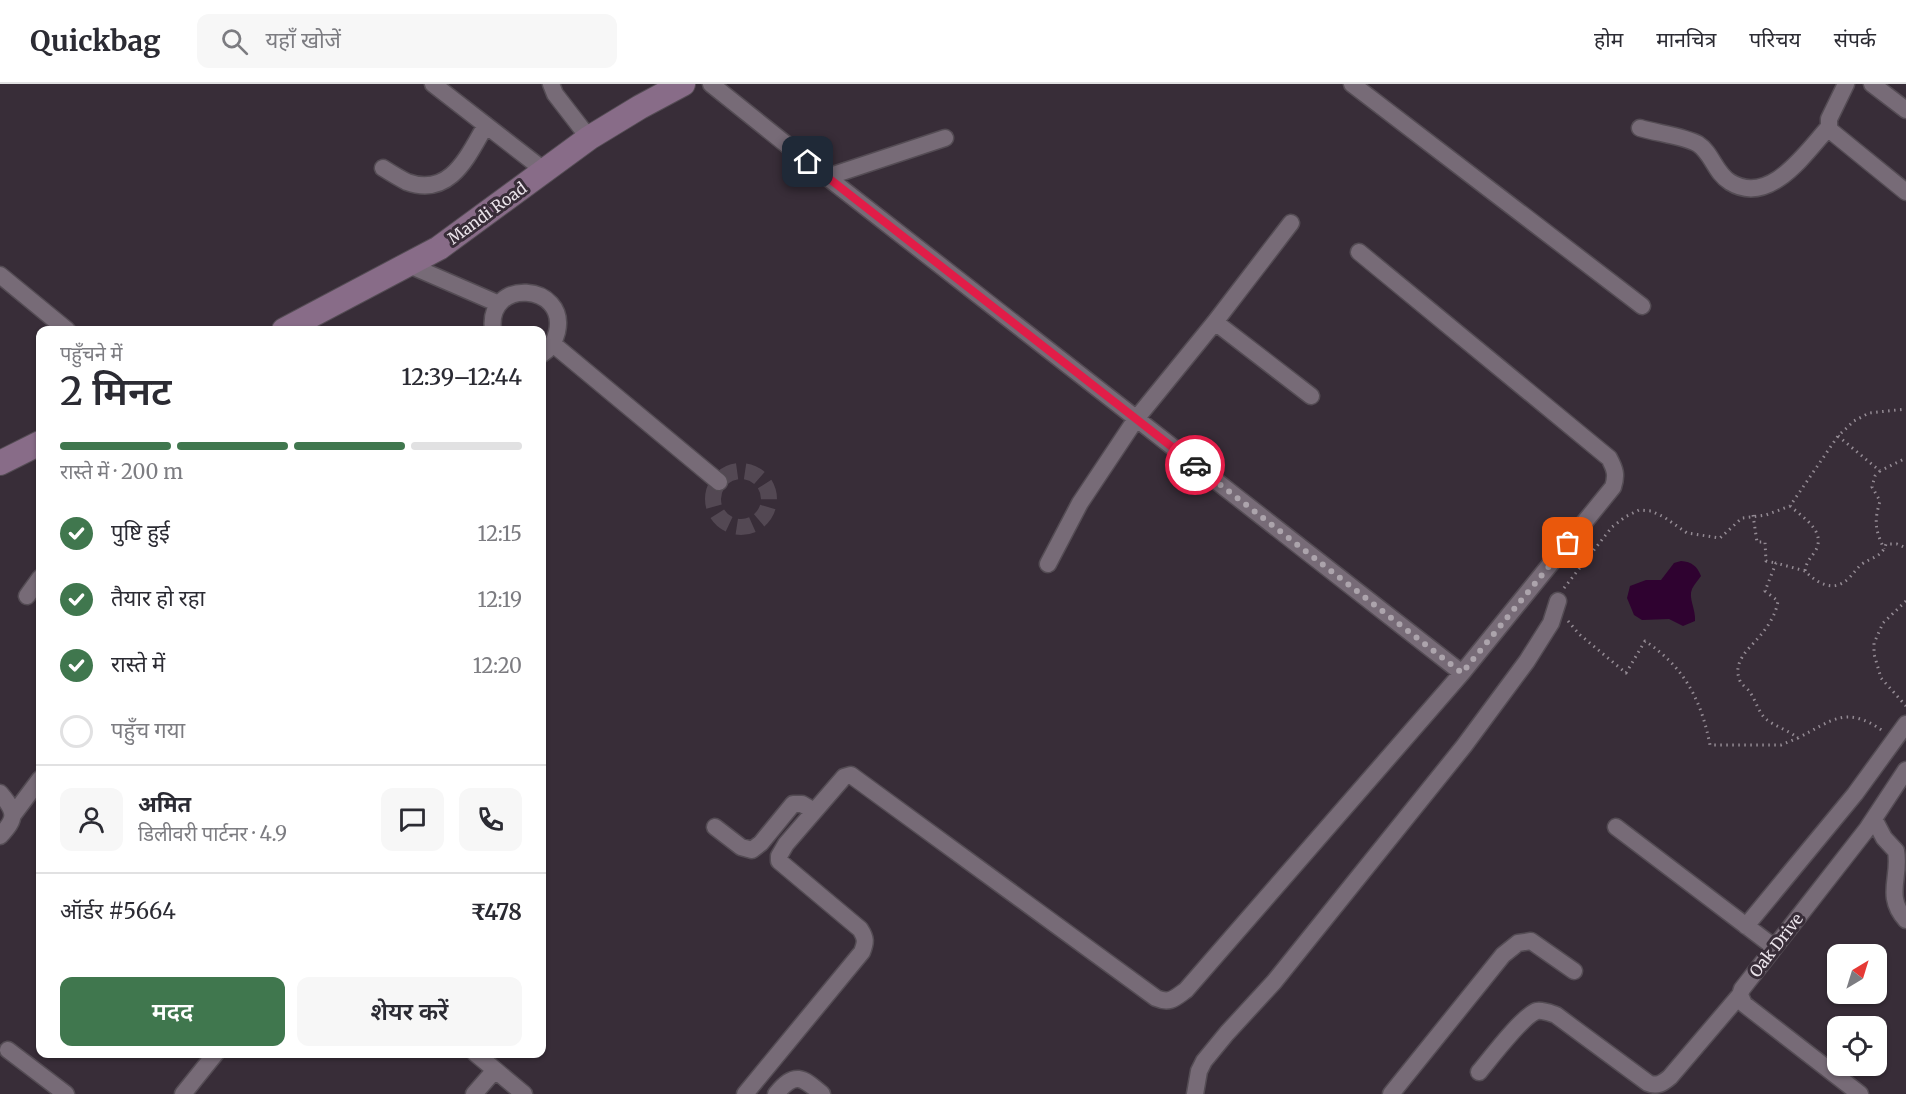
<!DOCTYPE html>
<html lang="hi">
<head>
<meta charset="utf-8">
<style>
  body { margin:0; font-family:Merriweather,"Noto Sans Devanagari",serif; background:#f7f7f7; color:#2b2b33; height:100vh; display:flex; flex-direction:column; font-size:22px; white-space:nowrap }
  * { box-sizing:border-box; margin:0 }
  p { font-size:20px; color:#7c7c81 }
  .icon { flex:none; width:33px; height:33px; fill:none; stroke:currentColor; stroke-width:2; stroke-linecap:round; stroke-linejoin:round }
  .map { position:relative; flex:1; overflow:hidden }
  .drawer { position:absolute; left:36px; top:242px; width:510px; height:732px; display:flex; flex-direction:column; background:#fff; border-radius:12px; box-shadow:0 2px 4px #0004 }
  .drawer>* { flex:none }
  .needle { width:39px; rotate:38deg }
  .tools { position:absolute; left:1827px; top:860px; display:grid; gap:12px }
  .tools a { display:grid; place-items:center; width:60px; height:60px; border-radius:12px; background:#fff; box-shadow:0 2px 4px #0004; font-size:30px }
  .pin { position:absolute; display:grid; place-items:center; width:51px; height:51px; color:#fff; margin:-26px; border-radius:12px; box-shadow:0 3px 9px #0006 }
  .courier { position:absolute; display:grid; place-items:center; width:60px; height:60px; margin:-30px; border:4px solid #e11d48; border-radius:50%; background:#fff; color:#222; box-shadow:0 2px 8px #0007 }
  .head em { font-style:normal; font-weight:600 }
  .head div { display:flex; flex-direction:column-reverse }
  .head { display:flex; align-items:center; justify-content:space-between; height:102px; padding:0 24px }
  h1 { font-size:39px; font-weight:600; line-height:45px }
  .bar { display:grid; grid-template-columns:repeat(4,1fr); gap:9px 6px; align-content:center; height:72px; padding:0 24px }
  .bar i { height:8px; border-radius:4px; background:#e1e1e2 }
  .bar .current { background:#40774e }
  .bar p { grid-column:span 4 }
  .line { display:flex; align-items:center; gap:15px; padding:0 24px; border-top:2px solid #e1e1e2 }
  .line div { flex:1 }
  .round { display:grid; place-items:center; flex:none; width:63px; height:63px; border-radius:12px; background:#f7f7f7 }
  ol { padding:0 24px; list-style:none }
  li { display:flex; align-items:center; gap:18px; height:66px }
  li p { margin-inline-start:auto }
  li .icon { padding:6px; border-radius:50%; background:#40774e; color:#fff; stroke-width:4 }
  li:last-child { color:#7c7c81 }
  li i { width:33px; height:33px; border:3px solid #e1e1e2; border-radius:50% }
  .button { display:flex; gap:12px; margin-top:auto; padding:12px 24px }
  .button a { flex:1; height:69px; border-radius:12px; background:#40774e; color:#fff; font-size:24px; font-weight:600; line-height:69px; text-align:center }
  .button a+a { background:#f7f7f7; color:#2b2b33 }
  header { display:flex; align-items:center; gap:36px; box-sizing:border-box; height:84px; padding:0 30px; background:#fff; border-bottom:2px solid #e1e1e2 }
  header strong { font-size:28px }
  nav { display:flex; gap:33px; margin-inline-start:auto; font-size:21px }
  .search { width:420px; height:54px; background:#f7f7f7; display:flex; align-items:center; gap:15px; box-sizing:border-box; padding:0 21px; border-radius:12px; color:#7c7c81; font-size:22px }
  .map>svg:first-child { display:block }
  .water { fill:#2f0230 }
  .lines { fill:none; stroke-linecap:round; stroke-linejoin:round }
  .street-tunnel { stroke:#534853; stroke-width:16; stroke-dasharray:16 8; stroke-linecap:butt }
  .street-casing { stroke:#544c54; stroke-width:19 }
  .secondary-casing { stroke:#544c54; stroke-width:26 }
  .path { stroke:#948b94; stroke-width:3; stroke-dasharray:1.5 4.5; stroke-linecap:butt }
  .street { stroke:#776b77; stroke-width:16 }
  .secondary { stroke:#886c88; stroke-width:24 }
  .done { stroke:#aca4ac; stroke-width:6; stroke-dasharray:0 10.8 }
  .route { stroke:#e11d48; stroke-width:8 }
  .labels { text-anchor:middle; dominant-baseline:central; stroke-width:6; stroke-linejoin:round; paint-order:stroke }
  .street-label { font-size:16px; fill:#ebe4eb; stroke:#382d38 }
</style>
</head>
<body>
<header>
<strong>Quickbag</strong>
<div class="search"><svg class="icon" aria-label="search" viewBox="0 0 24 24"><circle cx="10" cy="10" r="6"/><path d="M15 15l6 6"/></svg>यहाँ खोजें</div>
<nav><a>होम</a><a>मानचित्र</a><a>परिचय</a><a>संपर्क</a></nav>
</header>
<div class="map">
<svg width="1906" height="1010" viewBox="0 0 1906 1010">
  <rect width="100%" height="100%" fill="#382d38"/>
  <path class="water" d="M 1681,477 C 1692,478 1697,482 1701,492 C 1698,496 1694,501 1692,505 C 1688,514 1696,525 1695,537 L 1683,542 L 1669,535 L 1642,536 L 1634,531 L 1627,514 L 1630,502 L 1646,496 L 1661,496 L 1674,479 Z"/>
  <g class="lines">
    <path class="street-tunnel" d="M713 415a28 28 0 1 1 56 0a28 28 0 1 1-56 0Z"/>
    <defs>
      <path id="street" d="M 433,0 L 545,87
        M 551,0 L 555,10 L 589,54
        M 711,0 L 827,93 L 1462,589
        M 1352,0 L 1642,222
        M 1872,0 L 1906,26
        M 1829,43 L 1831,47 L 1906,108
        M 1640,44 C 1656,49 1684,52 1698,60 C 1712,69 1715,89 1730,98 C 1770,123 1806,68 1829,43 L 1829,35 L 1846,0
        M 383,84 C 391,89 399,94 407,98 C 451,114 468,71 486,41
        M 827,93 L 945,54
        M 409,181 L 499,220
        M 0,191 L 67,246
        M 1215,238 L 1311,312
        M 493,246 C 486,193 568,199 557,248 C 555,257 550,265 542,270
        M 553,260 L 719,398
        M 1048,480 L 1080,419 L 1136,335 L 1215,238 L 1291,139
        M 27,512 L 40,494
        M 0,709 C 16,728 17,734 0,752
        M 13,731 L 40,695
        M 1874,735 L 1884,754 L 1896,767 C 1901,793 1884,812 1906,836
        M 715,743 L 741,763 L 752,766 L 761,759 L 793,720 L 802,720 L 814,727
        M 1616,743 L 1774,863
        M 1746,842 L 1855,710 L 1906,640
        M 8,966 L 66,1010
        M 475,969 L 524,1010
        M 1479,988 C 1490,975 1523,931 1537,927 C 1543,926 1550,929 1556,931 L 1648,999 C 1657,1003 1663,999 1670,993 L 1740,911
        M 183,1010 L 216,969
        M 474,1010 L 495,986
        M 745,1010 L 862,868 C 866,858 866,854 860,845 L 779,777 L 779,772 L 786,760 L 844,693 L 851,691 L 855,694 L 1156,914 C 1170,920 1175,914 1186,906 L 1462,589 L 1613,403 C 1617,391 1615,385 1609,374 L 1359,168
        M 776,1010 C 795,987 802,993 822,1010
        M 1195,1010 L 1199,987 L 1204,977 L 1227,949 L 1274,898 L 1464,662 L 1527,577 L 1551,539 L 1558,517
        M 1391,1010 L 1503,871 L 1518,859 L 1531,857 L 1574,887
        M 1860,1010 L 1744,920 L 1740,911 L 1742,905 L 1867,745 L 1906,686"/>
      <path id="secondary" d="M 284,246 L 439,164 L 589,54 L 640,23 L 683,0
        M 0,379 L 40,359"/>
    </defs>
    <use href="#street" class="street-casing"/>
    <use href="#secondary" class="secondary-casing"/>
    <path class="path" d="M 1838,352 L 1880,387 L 1906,374
      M 1880,387 L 1875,392 L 1872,403 L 1880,417 C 1874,438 1875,445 1884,465
      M 1790,422 C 1805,435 1828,449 1814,469 C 1809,476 1806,479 1805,487 C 1818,500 1834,509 1849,494 C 1854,489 1857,484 1862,480 C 1872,473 1882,473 1886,460 L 1897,460 L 1906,464
      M 1753,431 L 1757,458 L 1765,458 L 1766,477 L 1776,479
      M 1805,487 L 1776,479 L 1765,507 L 1778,517 C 1776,530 1768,543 1759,553 C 1748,566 1732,578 1740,597 C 1742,601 1747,604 1749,607 C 1756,616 1758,628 1766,635 C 1774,642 1788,646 1798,654 C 1833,636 1846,621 1883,647
      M 1564,504 L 1612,443 L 1625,433 L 1639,426 L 1651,427 L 1664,433 L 1687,449 L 1720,454 L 1742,434 L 1766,431 L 1790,422 L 1838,352 L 1854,337 L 1869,329 L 1906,325
      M 1906,517 L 1883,539 L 1874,559 L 1874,570 L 1881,594 L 1906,622
      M 1568,537 L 1579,550 L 1626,589 L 1645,557 C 1684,583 1701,615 1710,661 L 1781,661 L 1798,654"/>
    <use href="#street" class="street"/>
    <use href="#secondary" class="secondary"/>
  </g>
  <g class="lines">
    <path class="done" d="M 1195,381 L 1462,589 L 1568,459"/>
    <path class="route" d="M 808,78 L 1195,381"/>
  </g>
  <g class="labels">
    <g class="street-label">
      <text transform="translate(487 129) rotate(-36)">Mandi Road</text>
      <text transform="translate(1776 861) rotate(-52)">Oak Drive</text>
    </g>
  </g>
</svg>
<div class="tools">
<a><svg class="needle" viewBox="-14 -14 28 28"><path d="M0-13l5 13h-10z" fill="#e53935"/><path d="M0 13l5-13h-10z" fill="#7c7c81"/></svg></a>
<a><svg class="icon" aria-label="locate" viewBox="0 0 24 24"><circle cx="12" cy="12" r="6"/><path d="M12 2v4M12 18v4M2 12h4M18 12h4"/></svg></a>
</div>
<div class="pin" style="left:1568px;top:459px;background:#ea580c"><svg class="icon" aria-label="bag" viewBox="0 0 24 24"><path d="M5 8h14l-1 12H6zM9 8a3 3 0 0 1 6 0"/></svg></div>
<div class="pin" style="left:808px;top:78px;background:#1f2937"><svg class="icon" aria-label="home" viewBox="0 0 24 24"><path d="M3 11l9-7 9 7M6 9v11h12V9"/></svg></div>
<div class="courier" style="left:1195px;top:381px"><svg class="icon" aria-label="car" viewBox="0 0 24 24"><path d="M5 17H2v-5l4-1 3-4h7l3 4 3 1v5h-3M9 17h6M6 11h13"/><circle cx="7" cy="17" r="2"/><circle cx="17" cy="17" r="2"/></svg></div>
<section class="drawer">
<div class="head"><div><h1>2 मिनट</h1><p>पहुँचने में</p></div><em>12:39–12:44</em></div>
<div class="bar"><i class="current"></i><i class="current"></i><i class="current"></i><i></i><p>रास्ते में · 200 m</p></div>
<ol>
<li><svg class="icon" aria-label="check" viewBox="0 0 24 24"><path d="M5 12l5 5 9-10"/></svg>पुष्टि हुई<p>12:15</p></li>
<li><svg class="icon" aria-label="check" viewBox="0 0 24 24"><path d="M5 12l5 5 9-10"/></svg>तैयार हो रहा<p>12:19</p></li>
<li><svg class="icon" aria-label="check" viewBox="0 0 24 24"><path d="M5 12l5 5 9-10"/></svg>रास्ते में<p>12:20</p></li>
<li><i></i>पहुँच गया</li>
</ol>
<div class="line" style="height:108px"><a class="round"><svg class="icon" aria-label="person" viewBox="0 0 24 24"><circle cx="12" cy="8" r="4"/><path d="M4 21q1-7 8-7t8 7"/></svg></a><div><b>अमित</b><p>डिलीवरी पार्टनर · 4.9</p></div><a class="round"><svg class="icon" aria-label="chat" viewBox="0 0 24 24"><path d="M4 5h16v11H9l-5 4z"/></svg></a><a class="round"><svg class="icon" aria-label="phone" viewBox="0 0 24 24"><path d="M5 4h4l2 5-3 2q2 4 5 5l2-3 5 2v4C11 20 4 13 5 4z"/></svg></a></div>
<div class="line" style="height:78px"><div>ऑर्डर #5664</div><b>₹478</b></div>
<div class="button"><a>मदद</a><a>शेयर करें</a></div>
</section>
</div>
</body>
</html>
